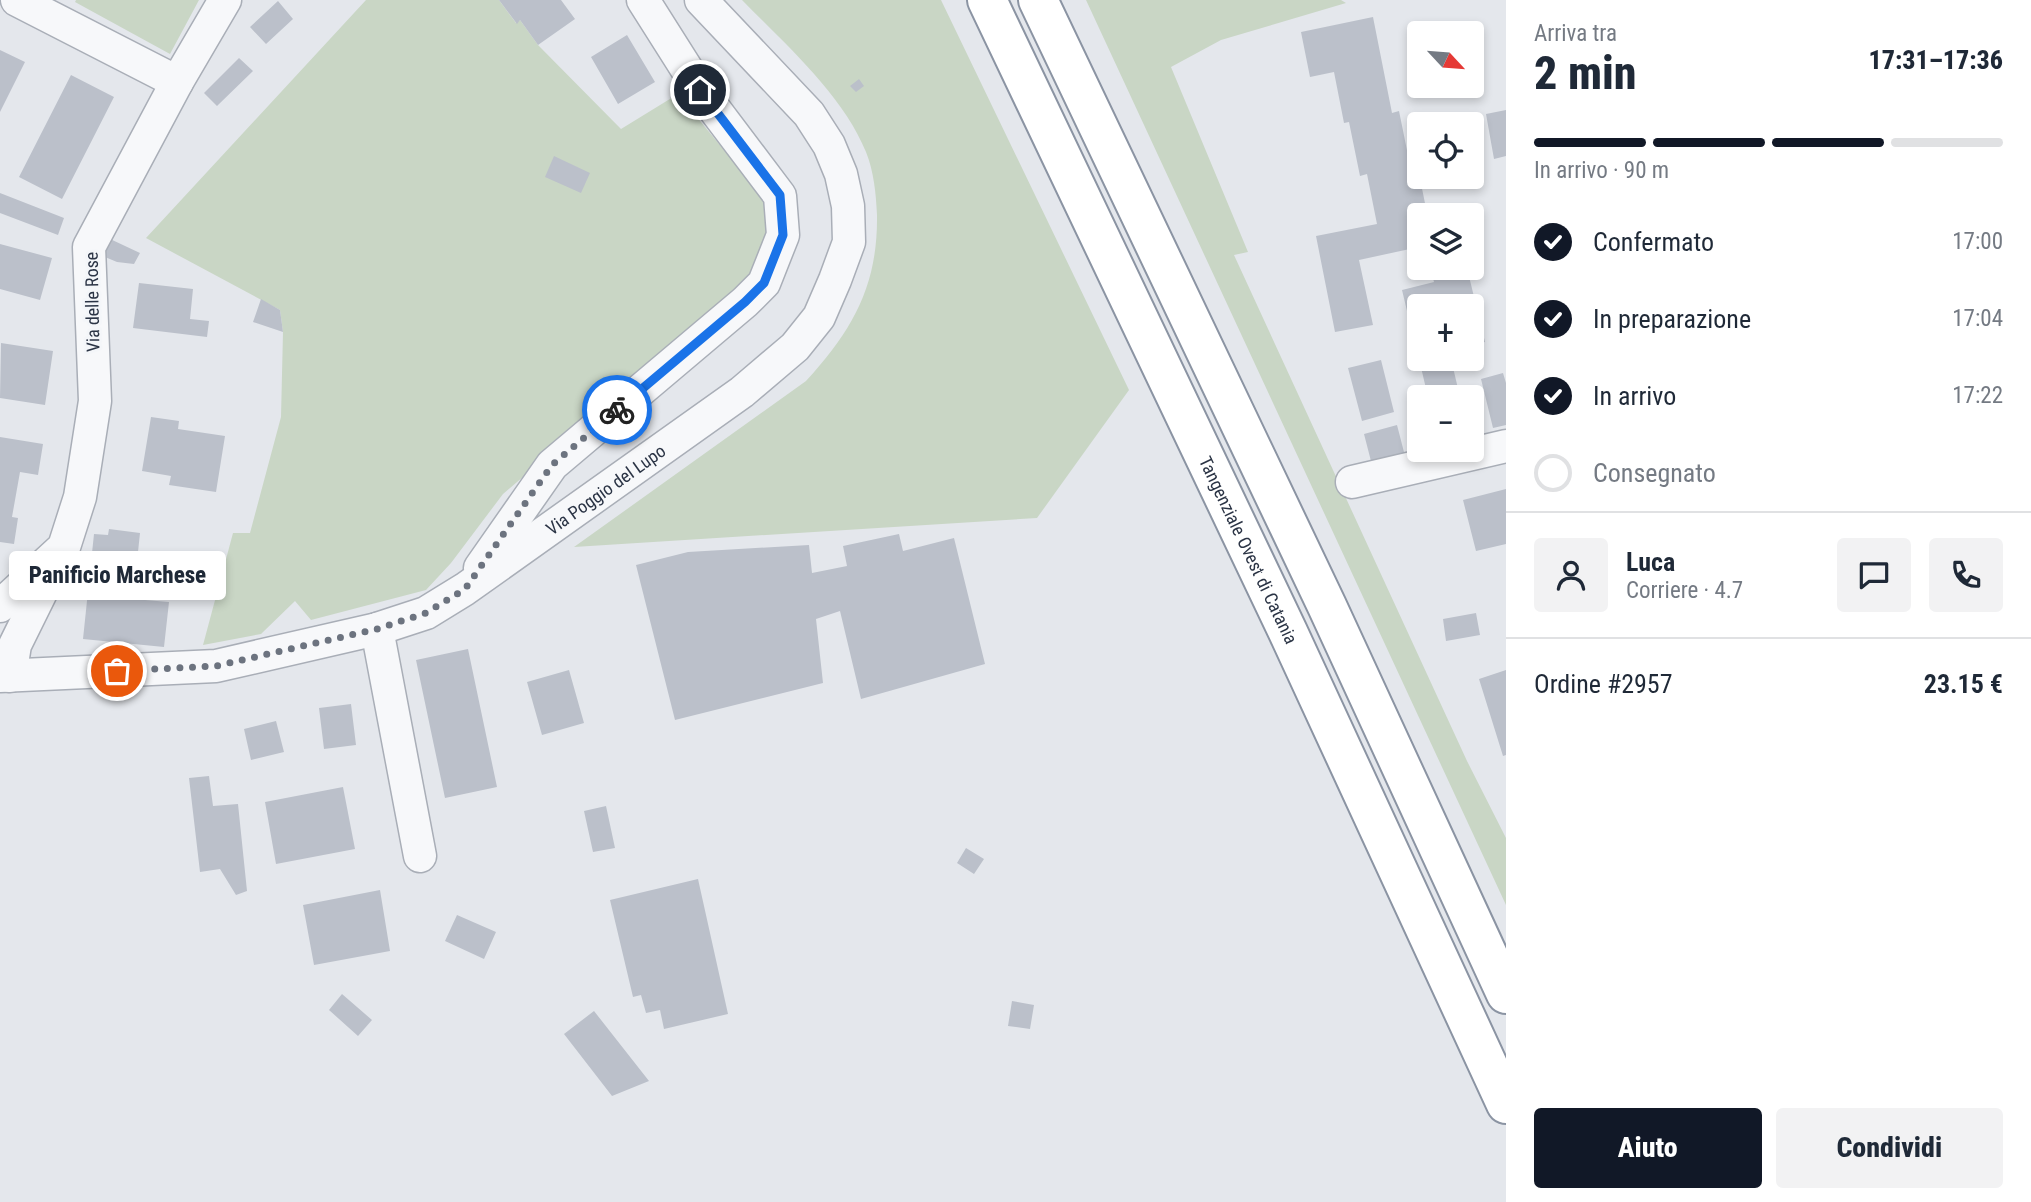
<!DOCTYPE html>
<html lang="it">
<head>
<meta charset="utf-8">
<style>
  body { margin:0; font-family:"Roboto Condensed",sans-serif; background:#f2f2f3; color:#1f2937; height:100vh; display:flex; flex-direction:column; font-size:26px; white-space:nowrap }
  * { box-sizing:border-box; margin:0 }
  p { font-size:23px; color:#747a83 }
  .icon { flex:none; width:38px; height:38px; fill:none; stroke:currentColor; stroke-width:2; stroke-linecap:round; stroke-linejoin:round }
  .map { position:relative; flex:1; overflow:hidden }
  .panel { display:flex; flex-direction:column; background:#fff; width:525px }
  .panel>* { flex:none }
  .needle { width:46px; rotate:116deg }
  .controls { position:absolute; left:1407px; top:21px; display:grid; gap:14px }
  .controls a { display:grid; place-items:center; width:77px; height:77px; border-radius:7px; background:#fff; box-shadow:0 4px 10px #0003; font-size:35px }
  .pin { position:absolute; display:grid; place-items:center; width:60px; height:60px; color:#fff; margin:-30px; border:4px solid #fff; border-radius:50%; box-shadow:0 2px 7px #0007 }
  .courier { position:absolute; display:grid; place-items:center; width:70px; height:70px; margin:-35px; border:5px solid #1a73e8; border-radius:50%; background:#fff; color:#222; box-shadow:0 2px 9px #0007 }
  .bubble { position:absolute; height:49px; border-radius:7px; background:#fff; box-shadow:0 4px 10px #0003; font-size:23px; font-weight:800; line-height:49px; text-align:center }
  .headline em { font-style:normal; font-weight:800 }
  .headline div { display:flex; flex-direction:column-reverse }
  .headline { display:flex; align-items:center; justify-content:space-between; height:119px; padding:0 28px }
  h1 { font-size:46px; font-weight:800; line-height:52px }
  .bar { display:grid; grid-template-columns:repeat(4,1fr); gap:10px 7px; align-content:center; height:84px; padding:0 28px }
  .bar i { height:9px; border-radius:5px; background:#e0e1e3 }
  .bar .selected { background:#111827 }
  .bar p { grid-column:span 4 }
  .line { display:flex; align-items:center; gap:18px; padding:0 28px; border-top:2px solid #e0e1e3 }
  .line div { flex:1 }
  .round { display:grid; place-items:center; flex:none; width:74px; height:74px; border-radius:7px; background:#f2f2f3 }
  ol { padding:0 28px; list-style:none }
  li { display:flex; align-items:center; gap:21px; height:77px }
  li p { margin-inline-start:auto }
  li .icon { padding:7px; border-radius:50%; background:#111827; color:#fff; stroke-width:4 }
  li:last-child { color:#747a83 }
  li i { width:38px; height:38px; border:4px solid #e0e1e3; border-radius:50% }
  .action { display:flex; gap:14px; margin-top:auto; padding:14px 28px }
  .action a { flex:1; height:80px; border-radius:7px; background:#111827; color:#fff; font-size:28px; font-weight:800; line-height:80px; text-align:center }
  .action a+a { background:#f2f2f3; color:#1f2937 }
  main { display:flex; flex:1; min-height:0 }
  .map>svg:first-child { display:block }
  .green { fill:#c9d6c5 }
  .building { fill:#bbc0ca }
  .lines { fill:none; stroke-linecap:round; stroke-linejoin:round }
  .minor-casing { stroke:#a9aeb7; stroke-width:35 }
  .highway-casing { stroke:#8b94a3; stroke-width:42 }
  .minor { stroke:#f7f8fa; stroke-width:32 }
  .highway { stroke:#fff; stroke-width:38 }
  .done { stroke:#6c737f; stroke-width:7; stroke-dasharray:0 12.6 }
  .route { stroke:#1a73e8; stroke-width:9 }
  .labels { text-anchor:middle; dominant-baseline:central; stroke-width:6; stroke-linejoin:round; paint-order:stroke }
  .street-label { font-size:18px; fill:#2b3445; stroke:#f4f6f9 }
</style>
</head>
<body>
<main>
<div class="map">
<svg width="1506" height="1202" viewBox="0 0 1506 1202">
  <rect width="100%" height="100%" fill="#e4e7ec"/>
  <path class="green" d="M 76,0 L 199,0 L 170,54 L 75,2 Z
    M 366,0 L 499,0 L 516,23 L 520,20 L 538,45 L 621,129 L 678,94 L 760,194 C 782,231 756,266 734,296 L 503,494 L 451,563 L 426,590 L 311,620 L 295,601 L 261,634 L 203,645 L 233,533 L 250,533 L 281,417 L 283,332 L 280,310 L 146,238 Z
    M 742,0 L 941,0 L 1129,390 L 1037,518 L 574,547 L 806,381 C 853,330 878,285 877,215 C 876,194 874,172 866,152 C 843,95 785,44 742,0 Z
    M 1086,0 L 1341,0 L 1346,3 L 1221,40 L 1171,67 L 1248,252 L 1234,255 L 1467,761 L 1506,838 L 1506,905 Z"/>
  <path class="building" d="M 499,0 L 561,0 L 575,19 L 538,45 L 520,20 L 517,24 Z
    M 278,1 L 293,19 L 266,44 L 250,27 Z
    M 1373,17 L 1392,113 L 1399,111 L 1410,165 L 1417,164 L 1427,213 L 1418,215 L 1419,247 L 1359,260 L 1373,325 L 1335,332 L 1316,236 L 1377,224 L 1367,174 L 1360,176 L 1349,122 L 1344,123 L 1334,72 L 1310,77 L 1301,32 Z
    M 627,35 L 655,82 L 618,104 L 591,57 Z
    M 0,50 L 25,62 L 0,112 Z
    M 239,58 L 253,71 L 217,106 L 204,93 Z
    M 71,75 L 114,97 L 62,199 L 19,177 Z
    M 859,79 L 864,86 L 856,92 L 850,86 Z
    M 1506,110 L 1506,156 L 1494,159 L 1486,114 Z
    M 554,156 L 590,173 L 581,193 L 545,177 Z
    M 0,193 L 64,218 L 58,235 L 0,213 Z
    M 108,238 L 140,253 L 134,264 L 117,262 L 105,257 Z
    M 0,244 L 52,258 L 40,300 L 0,289 Z
    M 1430,268 L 1467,268 L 1485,342 L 1472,345 L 1472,306 L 1419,306 L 1418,357 L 1402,290 L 1434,282 Z
    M 139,283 L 193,289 L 190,319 L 209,321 L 207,337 L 133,328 Z
    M 261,299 L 280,310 L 283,332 L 253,322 Z
    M 1,343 L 53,351 L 45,405 L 0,398 Z
    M 1419,359 L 1451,359 L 1460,397 L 1428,397 Z
    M 1381,360 L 1394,412 L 1362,421 L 1348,368 Z
    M 1503,373 L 1506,383 L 1506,425 L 1493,428 L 1481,379 Z
    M 151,417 L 179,421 L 178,429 L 225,436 L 216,492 L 169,485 L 171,476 L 142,471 Z
    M 1397,425 L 1405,456 L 1372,465 L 1364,434 Z
    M 0,437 L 43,444 L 38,475 L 20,472 L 12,517 L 18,518 L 14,544 L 0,542 Z
    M 1506,489 L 1506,544 L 1476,551 L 1463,500 Z
    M 109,529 L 140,533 L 133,599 L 169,602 L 164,647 L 83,639 L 94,534 L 108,535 Z
    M 899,534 L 903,551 L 954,538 L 985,664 L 861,699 L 840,611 L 816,619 L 823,683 L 675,720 L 636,565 L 688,552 L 809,545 L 812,573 L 847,566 L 843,546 Z
    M 1476,613 L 1480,635 L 1446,641 L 1443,619 Z
    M 468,649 L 497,787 L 445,798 L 416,660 Z
    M 569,670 L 584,723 L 542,735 L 527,682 Z
    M 1506,670 L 1506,755 L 1503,756 L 1479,679 Z
    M 351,704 L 356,745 L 324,749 L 319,708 Z
    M 276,721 L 284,752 L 251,760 L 244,729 Z
    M 209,776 L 213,806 L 238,804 L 247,891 L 236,895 L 220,869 L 200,872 L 189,778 Z
    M 343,787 L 355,849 L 276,864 L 265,802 Z
    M 606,806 L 615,848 L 593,852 L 584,811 Z
    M 966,848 L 984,859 L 974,874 L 957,863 Z
    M 698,879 L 728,1014 L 664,1029 L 660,1010 L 646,1013 L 641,995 L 633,997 L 610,900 Z
    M 380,890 L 390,951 L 314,965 L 303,905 Z
    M 457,915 L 496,932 L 484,959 L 445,941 Z
    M 342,994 L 372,1020 L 358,1036 L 329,1010 Z
    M 1012,1001 L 1034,1005 L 1030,1029 L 1008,1026 Z
    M 594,1011 L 649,1081 L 612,1096 L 564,1034 Z"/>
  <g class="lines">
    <defs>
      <g id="minor">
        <path d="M 17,0 L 177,82"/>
        <path d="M 1352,482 L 1506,446"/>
        <path d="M 480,568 L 552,465 L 745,302 L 764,283 L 783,235 L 780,196 L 700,90 L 643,0"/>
        <path d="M 0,606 L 64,547 L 80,497 L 95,401 L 89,247 L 177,82 L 225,0"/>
        <path d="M 377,629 L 420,856"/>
        <path id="s1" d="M 0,676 L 216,666 L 377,629 L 426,613 L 465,589 L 742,392 L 795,347 L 819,317 L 835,280 L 849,242 L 848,206 L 841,174 L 829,145 L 809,114 L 701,0"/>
        <path d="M 10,676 L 15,645 L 55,564"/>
      </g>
      <g id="highway">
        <path id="s2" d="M 987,0 L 1288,632 L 1506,1104"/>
        <path d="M 1038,0 L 1327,606 L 1506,994"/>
      </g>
    </defs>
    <use href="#minor" class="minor-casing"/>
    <use href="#highway" class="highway-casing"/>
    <use href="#minor" class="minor"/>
    <use href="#highway" class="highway"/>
  </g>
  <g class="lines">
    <path class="done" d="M 117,671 L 216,666 L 377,629 L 426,613 L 465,589 L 552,465 L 617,410"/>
    <path class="route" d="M 617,410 L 745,302 L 764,283 L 783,235 L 780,195 L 700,90"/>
  </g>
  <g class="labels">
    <g class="street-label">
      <text transform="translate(92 302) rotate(-91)">Via delle Rose</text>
      <text stroke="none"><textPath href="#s1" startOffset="651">Via Poggio del Lupo</textPath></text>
      <text stroke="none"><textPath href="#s2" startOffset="609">Tangenziale Ovest di Catania</textPath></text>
    </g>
  </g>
</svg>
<div class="controls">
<a><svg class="needle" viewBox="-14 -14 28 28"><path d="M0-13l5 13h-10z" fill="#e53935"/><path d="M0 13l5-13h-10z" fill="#747a83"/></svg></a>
<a><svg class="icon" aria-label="locate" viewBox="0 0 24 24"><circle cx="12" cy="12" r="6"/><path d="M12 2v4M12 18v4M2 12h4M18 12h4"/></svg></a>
<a><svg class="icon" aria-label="layers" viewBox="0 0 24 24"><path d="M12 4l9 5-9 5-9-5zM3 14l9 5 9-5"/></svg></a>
<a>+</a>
<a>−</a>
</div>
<div class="pin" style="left:117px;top:671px;background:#ea580c"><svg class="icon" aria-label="bag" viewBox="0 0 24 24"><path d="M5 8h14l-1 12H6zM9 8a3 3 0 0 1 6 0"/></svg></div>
<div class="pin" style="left:700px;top:90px;background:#1f2937"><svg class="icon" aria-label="home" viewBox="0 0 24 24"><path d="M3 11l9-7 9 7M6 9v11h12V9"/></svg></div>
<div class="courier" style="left:617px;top:410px"><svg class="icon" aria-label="bike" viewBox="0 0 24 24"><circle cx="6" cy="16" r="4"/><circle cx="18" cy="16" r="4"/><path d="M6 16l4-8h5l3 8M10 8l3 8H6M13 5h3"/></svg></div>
<div class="bubble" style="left:9px;top:551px;width:217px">Panificio Marchese</div>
</div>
<section class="panel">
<div class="headline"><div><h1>2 min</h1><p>Arriva tra</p></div><em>17:31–17:36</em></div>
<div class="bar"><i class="selected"></i><i class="selected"></i><i class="selected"></i><i></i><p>In arrivo · 90 m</p></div>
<ol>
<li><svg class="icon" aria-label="check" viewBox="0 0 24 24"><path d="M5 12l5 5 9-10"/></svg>Confermato<p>17:00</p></li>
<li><svg class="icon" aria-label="check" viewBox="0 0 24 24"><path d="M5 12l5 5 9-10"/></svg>In preparazione<p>17:04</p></li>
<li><svg class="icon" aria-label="check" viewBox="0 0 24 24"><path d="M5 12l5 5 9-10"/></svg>In arrivo<p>17:22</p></li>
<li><i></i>Consegnato</li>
</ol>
<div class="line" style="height:126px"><a class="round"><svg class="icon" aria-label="person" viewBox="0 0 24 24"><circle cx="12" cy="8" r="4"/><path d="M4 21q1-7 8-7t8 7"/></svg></a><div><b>Luca</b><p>Corriere · 4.7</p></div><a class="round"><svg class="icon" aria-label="chat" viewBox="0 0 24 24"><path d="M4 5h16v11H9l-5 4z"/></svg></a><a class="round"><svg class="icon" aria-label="phone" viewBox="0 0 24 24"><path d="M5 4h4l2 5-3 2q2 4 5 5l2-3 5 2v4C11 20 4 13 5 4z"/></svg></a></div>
<div class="line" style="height:91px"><div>Ordine #2957</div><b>23.15 €</b></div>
<div class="action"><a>Aiuto</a><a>Condividi</a></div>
</section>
</main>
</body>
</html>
